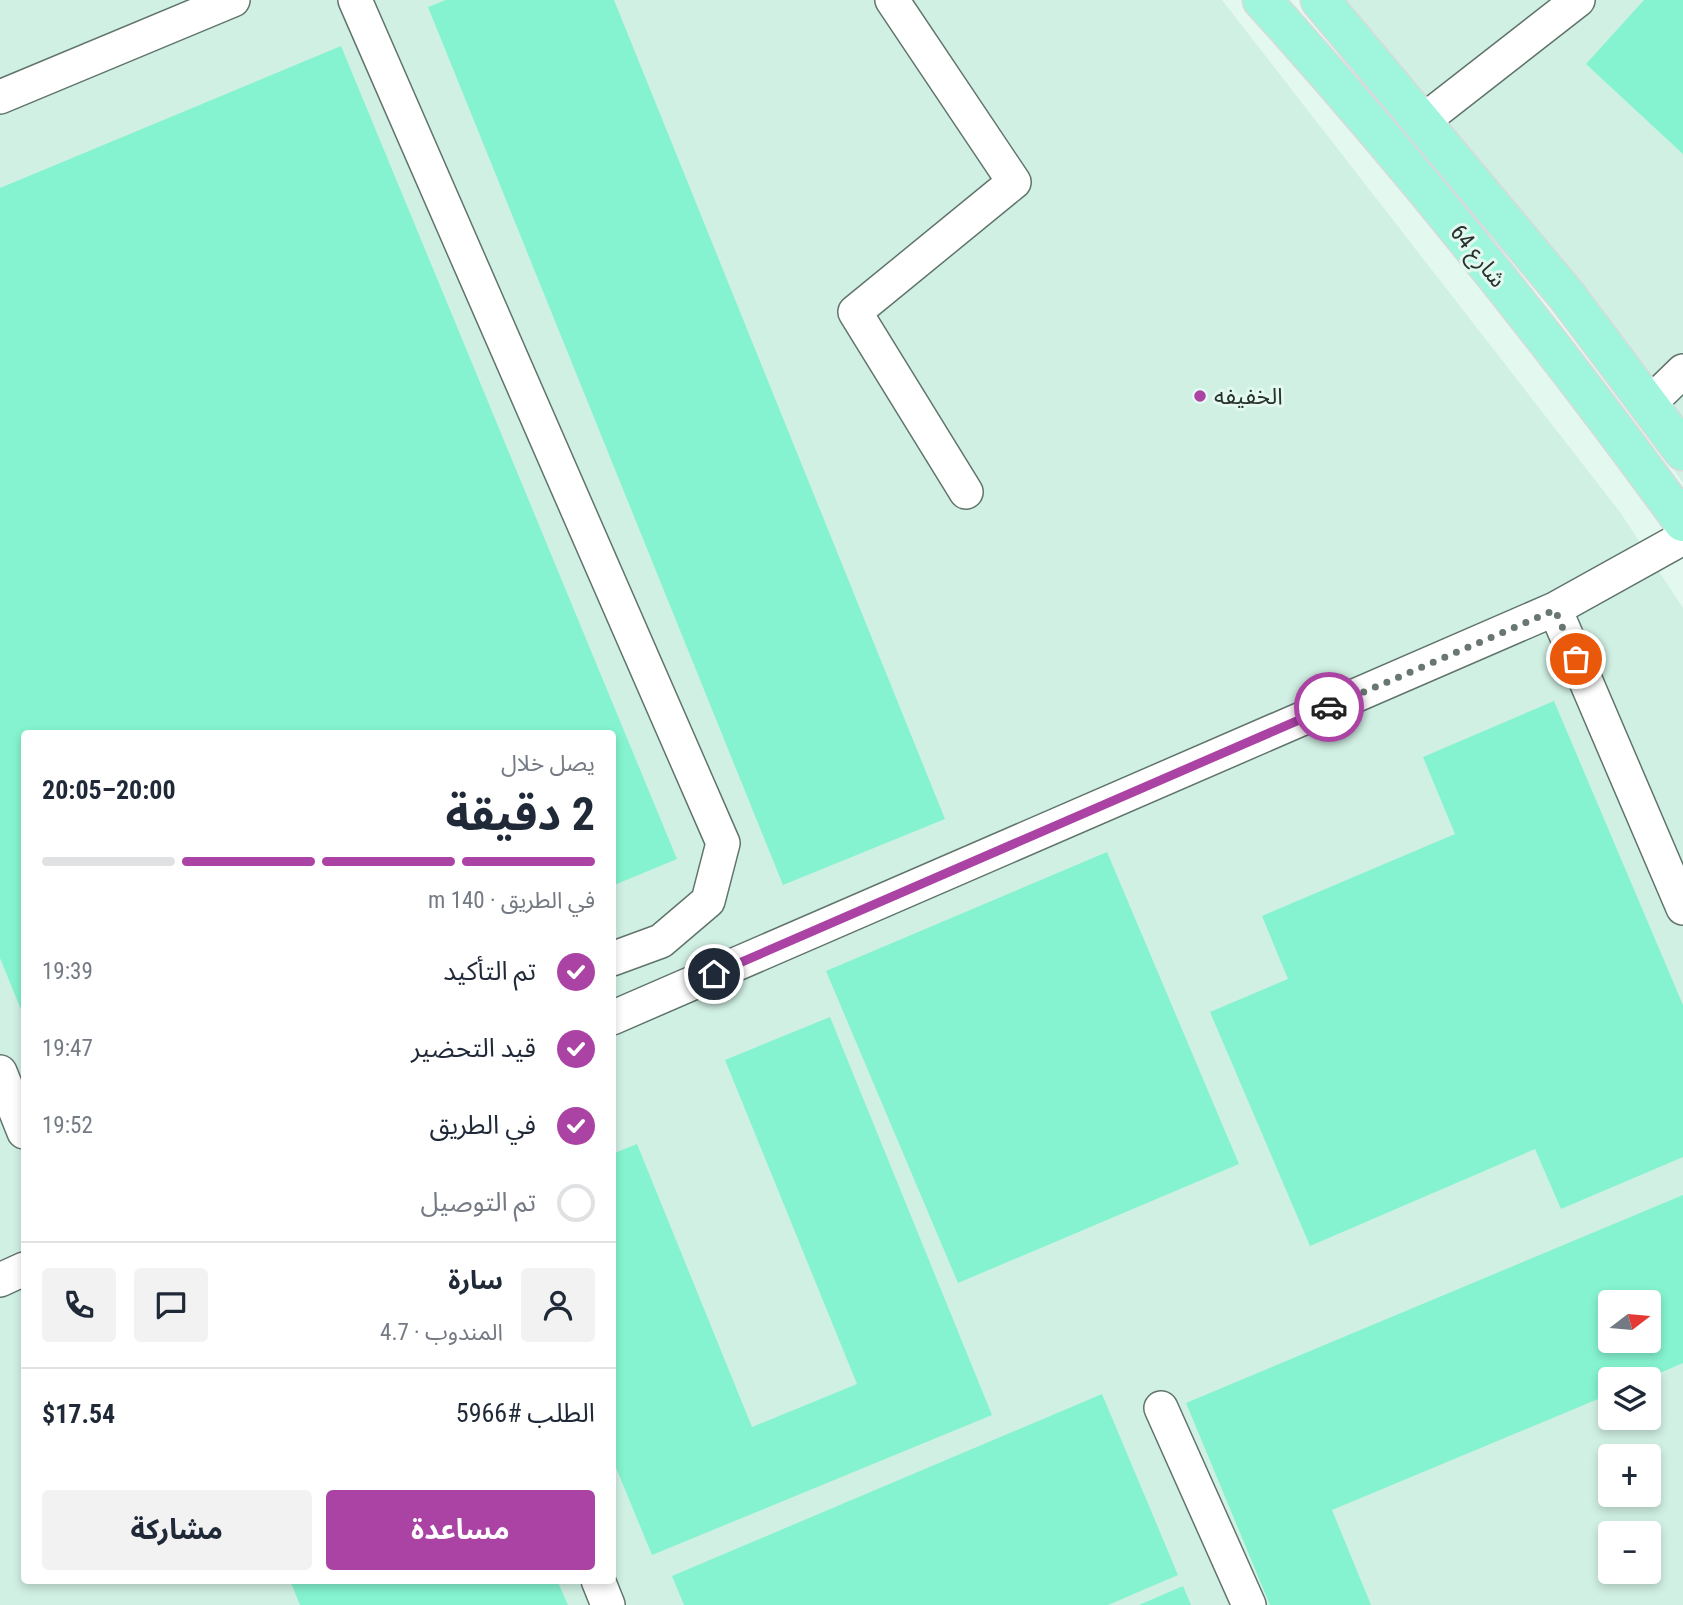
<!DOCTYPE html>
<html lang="ar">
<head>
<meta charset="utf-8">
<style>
  body { margin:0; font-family:"Roboto Condensed","Noto Sans Arabic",sans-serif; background:#f2f2f3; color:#1f2937; direction:rtl; height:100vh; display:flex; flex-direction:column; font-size:26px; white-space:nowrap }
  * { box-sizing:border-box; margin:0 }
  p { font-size:23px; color:#747a83 }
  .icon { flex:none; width:38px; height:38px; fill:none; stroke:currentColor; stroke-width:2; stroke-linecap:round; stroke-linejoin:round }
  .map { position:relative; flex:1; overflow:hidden; direction:ltr }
  .drawer { position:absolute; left:21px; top:730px; width:595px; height:854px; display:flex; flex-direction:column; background:#fff; border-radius:7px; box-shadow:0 4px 10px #0003; direction:rtl }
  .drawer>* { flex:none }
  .needle { width:46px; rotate:74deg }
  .buttons { position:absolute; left:1598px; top:1290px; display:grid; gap:14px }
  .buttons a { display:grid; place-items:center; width:63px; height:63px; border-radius:7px; background:#fff; box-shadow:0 4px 10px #0003; font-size:35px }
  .pin { position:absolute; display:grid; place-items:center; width:60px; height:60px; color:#fff; margin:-30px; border:4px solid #fff; border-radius:50%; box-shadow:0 2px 7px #0007 }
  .courier { position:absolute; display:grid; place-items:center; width:70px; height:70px; margin:-35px; border:5px solid #ab43a5; border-radius:50%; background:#fff; color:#222; box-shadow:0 2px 9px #0007 }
  .head em { font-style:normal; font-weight:700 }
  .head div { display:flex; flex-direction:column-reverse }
  .head { display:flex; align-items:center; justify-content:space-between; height:119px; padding:0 21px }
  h1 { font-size:46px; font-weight:700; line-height:52px }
  .bar { display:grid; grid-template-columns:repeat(4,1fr); gap:10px 7px; align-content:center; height:84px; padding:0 21px }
  .bar i { height:9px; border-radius:5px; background:#e0e1e3 }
  .bar .active { background:#ab43a5 }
  .bar p { grid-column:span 4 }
  .line { display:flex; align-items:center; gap:18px; padding:0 21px; border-top:2px solid #e0e1e3 }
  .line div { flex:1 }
  .round { display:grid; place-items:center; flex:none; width:74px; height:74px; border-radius:7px; background:#f2f2f3 }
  ol { padding:0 21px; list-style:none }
  li { display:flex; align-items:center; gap:21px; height:77px }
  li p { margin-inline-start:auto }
  li .icon { padding:7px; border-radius:50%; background:#ab43a5; color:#fff; stroke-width:4 }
  li:last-child { color:#747a83 }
  li i { width:38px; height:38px; border:4px solid #e0e1e3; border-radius:50% }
  .button { display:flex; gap:14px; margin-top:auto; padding:14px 21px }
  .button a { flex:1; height:80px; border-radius:7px; background:#ab43a5; color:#fff; font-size:28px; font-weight:700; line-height:80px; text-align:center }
  .button a+a { background:#f2f2f3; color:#1f2937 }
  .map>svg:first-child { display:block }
  .built { fill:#d1f0e4; fill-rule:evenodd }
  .building { fill:#85f3cf; fill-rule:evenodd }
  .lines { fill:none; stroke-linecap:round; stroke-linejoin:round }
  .minor-casing { stroke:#60746c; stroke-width:36 }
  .major-casing { stroke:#d8dad9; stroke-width:41 }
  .minor { stroke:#fff; stroke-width:33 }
  .major { stroke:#a0f6dc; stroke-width:38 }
  .done { stroke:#697772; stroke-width:7; stroke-dasharray:0 12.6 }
  .route { stroke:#ab43a5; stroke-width:9 }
  .poi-dot { fill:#ab43a5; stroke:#e3f9f0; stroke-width:2.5 }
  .labels { text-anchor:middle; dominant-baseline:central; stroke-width:6; stroke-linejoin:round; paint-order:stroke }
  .street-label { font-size:23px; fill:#28312e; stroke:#e3f9f0 }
  .poi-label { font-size:23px; fill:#28312e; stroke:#e3f9f0; text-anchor:start }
</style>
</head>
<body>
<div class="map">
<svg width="1683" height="1605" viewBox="0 0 1683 1605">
  <rect width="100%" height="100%" fill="#e3f9f0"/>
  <path class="built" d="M 0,0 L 1222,0 L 1620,512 L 1683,608 L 1683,1605 L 0,1605 ZM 24,733 L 612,733 L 612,1580 L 24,1580 ZM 1610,1302 L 1648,1302 L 1648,1340 L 1610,1340 ZM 1610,1379 L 1648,1379 L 1648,1418 L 1610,1418 ZM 1610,1456 L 1648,1456 L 1648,1494 L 1610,1494 ZM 1610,1533 L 1648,1533 L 1648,1572 L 1610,1572 Z
    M 1345,0 L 1683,0 L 1683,483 Z"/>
  <path class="building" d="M 446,0 L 614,0 L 945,819 L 783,885 L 428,7 Z
    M 1644,0 L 1683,0 L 1683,154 L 1586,64 Z
    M 341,46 L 677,859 L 612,886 L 612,733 L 24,733 L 24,1017 L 0,958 L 0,188 Z
    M 1554,701 L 1683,1005 L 1683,1157 L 1561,1209 L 1535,1149 L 1310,1246 L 1210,1012 L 1288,979 L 1262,916 L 1455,834 L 1423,757 Z
    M 1107,852 L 1239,1164 L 958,1283 L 826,971 Z
    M 830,1017 L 992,1415 L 652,1555 L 612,1458 L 612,1154 L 637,1144 L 752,1427 L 857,1384 L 725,1060 Z
    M 1683,1195 L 1683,1363 L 1646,1379 L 1610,1379 L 1610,1394 L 1332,1510 L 1371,1605 L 1270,1605 L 1186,1403 ZM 1610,1302 L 1648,1302 L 1648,1340 L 1610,1340 Z
    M 1102,1394 L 1178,1575 L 1108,1605 L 684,1605 L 672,1576 Z
    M 299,1580 L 557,1580 L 568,1605 L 300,1605 L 291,1583 Z
    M 1183,1586 L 1191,1605 L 1139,1605 Z"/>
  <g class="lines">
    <defs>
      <path id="minor" d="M 355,0 L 723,843 L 708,901 L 661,941 L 612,959
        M 892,0 L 1014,182 L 855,312 L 966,492
        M 0,97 L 233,0
        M 1423,121 L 1578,0
        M 1648,405 L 1683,371
        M 1555,609 L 1683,908
        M 612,1018 L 1555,609 L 1683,538
        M 0,1072 L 24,1132
        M 0,1280 L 24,1269
        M 1161,1408 L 1249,1605
        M 598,1580 L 608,1605"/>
      <path id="major" d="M 1262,0 C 1412,166 1552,342 1683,522
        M 1320,0 L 1567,296 L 1683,451"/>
    </defs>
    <use href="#minor" class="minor-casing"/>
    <use href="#major" class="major-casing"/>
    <use href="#minor" class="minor"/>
    <use href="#major" class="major"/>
  </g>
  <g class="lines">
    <path class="done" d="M 1329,707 L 1555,610 L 1576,659"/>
    <path class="route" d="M 714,974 L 1329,707"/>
  </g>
  <circle class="poi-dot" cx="1200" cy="396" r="7"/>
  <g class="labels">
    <g class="street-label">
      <text transform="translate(1478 256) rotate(51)">شارع 64</text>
    </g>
    <g class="poi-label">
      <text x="1214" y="396">الخفيفه</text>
    </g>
  </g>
</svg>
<div class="buttons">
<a><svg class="needle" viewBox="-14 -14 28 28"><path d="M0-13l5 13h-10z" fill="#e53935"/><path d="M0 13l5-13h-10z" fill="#747a83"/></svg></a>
<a><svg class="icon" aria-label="layers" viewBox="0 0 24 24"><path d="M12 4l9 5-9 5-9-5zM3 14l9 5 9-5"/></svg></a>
<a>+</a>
<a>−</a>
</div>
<div class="pin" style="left:1576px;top:659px;background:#ea580c"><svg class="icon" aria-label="bag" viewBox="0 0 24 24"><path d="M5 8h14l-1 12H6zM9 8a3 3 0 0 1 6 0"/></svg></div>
<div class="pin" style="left:714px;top:974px;background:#1f2937"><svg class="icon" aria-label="home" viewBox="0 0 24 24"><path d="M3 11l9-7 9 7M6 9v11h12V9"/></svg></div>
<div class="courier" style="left:1329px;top:707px"><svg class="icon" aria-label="car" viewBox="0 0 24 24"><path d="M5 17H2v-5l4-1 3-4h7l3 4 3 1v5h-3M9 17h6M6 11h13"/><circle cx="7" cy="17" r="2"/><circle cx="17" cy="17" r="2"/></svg></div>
<section class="drawer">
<div class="head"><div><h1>2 دقيقة</h1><p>يصل خلال</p></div><em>20:00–20:05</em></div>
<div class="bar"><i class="active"></i><i class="active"></i><i class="active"></i><i></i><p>في الطريق · 140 m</p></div>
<ol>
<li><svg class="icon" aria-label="check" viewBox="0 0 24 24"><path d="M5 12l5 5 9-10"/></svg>تم التأكيد<p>19:39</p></li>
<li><svg class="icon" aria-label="check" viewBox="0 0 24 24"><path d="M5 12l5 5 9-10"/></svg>قيد التحضير<p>19:47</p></li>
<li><svg class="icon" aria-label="check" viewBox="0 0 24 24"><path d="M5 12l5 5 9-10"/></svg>في الطريق<p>19:52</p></li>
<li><i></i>تم التوصيل</li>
</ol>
<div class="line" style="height:126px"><a class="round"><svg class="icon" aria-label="person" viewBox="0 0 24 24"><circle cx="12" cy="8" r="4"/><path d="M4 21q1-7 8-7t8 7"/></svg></a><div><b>سارة</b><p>المندوب · 4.7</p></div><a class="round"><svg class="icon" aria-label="chat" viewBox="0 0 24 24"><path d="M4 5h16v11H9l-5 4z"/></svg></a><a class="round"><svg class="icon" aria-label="phone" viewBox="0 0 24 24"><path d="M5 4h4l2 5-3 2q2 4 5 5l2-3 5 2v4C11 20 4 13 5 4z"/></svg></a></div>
<div class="line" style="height:91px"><div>الطلب #5966</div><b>$17.54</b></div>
<div class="button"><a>مساعدة</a><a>مشاركة</a></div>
</section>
</div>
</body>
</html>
